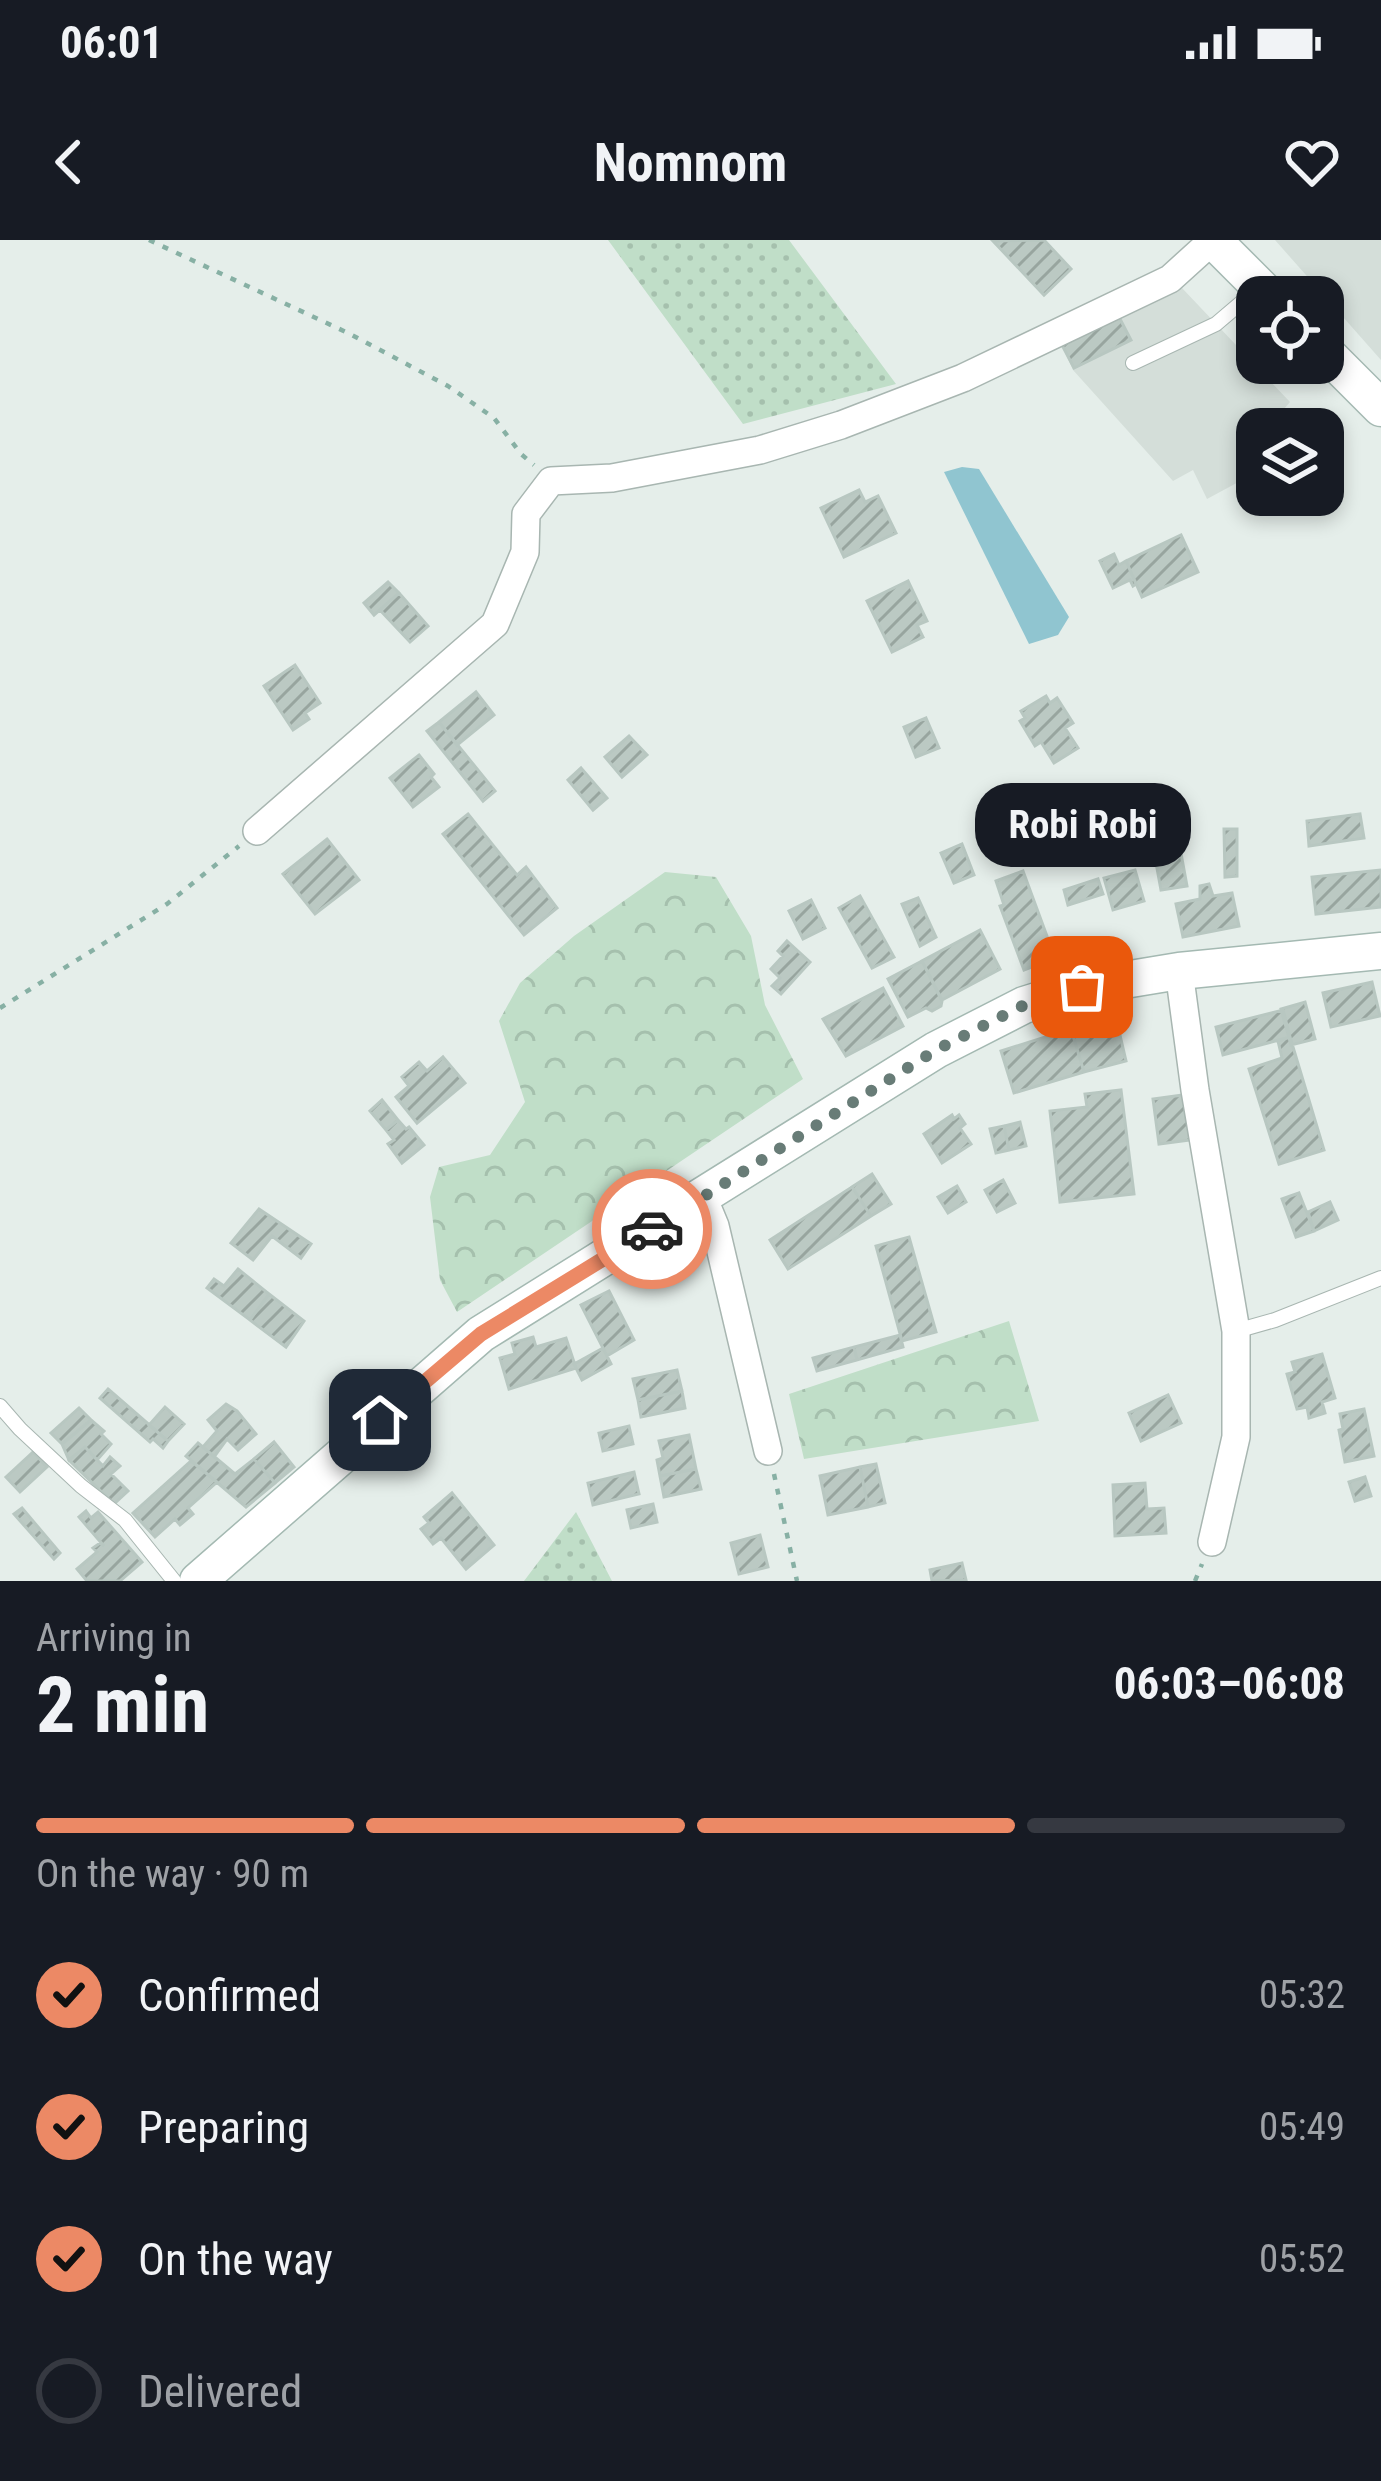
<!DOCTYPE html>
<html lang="en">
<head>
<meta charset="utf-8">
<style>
  body { margin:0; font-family:"Roboto Condensed",sans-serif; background:#242831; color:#f1f3f6; height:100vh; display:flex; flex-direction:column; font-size:45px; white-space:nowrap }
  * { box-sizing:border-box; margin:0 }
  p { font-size:39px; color:#9ea1a6 }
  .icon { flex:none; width:66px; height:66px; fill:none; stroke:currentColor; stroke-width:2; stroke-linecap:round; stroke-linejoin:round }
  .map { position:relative; height:1341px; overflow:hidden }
  .sheet { display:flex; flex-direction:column; background:#171b24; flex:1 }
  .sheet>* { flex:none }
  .fabs { position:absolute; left:1236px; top:36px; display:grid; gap:24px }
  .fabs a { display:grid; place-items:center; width:108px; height:108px; border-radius:24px; background:#171b24; box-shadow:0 6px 18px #0003; font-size:60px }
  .pin { position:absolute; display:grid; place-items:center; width:102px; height:102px; color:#fff; margin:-51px; border-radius:24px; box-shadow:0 6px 18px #0006 }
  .courier { position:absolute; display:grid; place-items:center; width:120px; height:120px; margin:-60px; border:9px solid #ec8965; border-radius:50%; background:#fff; color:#222; box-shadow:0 3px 15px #0007 }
  .bubble { position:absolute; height:84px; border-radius:36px; background:#171b24; box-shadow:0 6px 18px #0003; font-size:39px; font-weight:700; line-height:84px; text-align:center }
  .summary em { font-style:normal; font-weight:700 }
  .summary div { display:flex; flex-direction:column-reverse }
  .summary { display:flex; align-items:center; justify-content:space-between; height:204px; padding:0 36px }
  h1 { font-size:78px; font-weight:700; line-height:90px }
  .bar { display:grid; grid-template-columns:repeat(4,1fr); gap:18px 12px; align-content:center; height:144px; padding:0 36px }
  .bar i { height:15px; border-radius:9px; background:#363941 }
  .bar .on { background:#ec8965 }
  .bar p { grid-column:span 4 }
  ol { padding:0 36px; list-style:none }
  li { display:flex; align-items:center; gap:36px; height:132px }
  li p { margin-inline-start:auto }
  li .icon { padding:12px; border-radius:50%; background:#ec8965; color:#111; stroke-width:4 }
  li:last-child { color:#9ea1a6 }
  li i { width:66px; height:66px; border:6px solid #363941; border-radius:50% }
  .status { display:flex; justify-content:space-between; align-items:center; height:84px; padding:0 60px; background:#171b24; direction:ltr }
  .status svg { height:33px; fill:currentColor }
  header { display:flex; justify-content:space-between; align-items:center; height:156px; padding:0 36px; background:#171b24; font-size:54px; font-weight:700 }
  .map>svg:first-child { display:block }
  .built { fill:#d4ded9 }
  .grass { fill:url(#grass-dots) }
  .forest { fill:url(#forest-crowns) }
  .water { fill:#90c5d0 }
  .building { fill:url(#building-hatch); stroke:#b8c7c1; stroke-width:3 }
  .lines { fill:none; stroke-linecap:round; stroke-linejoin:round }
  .lane-casing { stroke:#a8b6b1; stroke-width:16 }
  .street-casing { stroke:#a8b6b1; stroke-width:30 }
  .secondary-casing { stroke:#a4b9b2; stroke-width:39 }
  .path { stroke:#87b0a4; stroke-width:4.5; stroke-dasharray:6 9; stroke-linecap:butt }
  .lane { stroke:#fff; stroke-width:14 }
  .street { stroke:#fff; stroke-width:27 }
  .secondary { stroke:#fff; stroke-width:36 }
  .done { stroke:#687c77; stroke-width:12; stroke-dasharray:0 21.6 }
  .route { stroke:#ec8965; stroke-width:15 }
</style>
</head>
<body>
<div class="status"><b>06:01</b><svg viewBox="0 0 49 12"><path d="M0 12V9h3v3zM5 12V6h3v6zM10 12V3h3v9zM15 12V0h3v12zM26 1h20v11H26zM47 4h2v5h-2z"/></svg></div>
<header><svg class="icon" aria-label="back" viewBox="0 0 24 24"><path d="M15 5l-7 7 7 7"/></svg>Nomnom<svg class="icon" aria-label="heart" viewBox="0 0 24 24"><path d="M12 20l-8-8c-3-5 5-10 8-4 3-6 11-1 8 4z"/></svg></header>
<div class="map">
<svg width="1381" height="1341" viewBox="0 0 1381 1341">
  <defs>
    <pattern id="grass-dots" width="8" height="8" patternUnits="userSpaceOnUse" patternTransform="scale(3)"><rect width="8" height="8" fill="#c0dec8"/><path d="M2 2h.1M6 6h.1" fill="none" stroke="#a5c0ad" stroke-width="1.8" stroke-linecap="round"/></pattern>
    <pattern id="forest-crowns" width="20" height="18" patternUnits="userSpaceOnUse" patternTransform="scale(3)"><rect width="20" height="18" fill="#c0dec8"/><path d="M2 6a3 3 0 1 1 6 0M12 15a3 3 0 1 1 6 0" fill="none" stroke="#a5c0ad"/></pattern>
    <pattern id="building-hatch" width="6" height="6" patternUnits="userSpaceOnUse" patternTransform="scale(3)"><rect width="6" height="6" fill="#bbc9c3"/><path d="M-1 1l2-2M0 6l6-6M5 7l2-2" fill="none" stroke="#98a59f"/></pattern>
  </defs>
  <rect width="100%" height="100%" fill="#e5eeea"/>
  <path class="built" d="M 1275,0 L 1381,0 L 1381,120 Z
    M 1182,48 L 1290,162 L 1284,169 L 1304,189 L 1257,189 L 1257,232 L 1207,259 L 1193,230 L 1173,241 L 1073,130 L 1061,104 Z"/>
  <path class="grass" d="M 608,0 L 789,0 L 896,144 L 743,184 Z
    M 576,1272 L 612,1341 L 524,1341 Z"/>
  <path class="forest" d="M 665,632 L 716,637 L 751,696 L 765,765 L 803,839 L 457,1072 L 440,1040 L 430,957 L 439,927 L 490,915 L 525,862 L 499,781 L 520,743 L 574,696 Z
    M 1009,1081 L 1039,1181 L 804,1219 L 789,1154 Z"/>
  <path class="water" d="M 962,227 L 979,229 L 1069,377 L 1058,395 L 1029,404 L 944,232 Z"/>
  <path class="building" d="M 1044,0 L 1071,29 L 1044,55 L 993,1 Z
    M 1119,77 L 1131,100 L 1074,128 L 1062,105 Z
    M 859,250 L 865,262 L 878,256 L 896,293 L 844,317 L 821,268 Z
    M 1181,295 L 1198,332 L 1142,357 L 1126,321 Z
    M 1114,314 L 1119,325 L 1126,321 L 1136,344 L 1133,346 L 1130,340 L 1113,348 L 1100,321 Z
    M 908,341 L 927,381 L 917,385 L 923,397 L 892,412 L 867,361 Z
    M 388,342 L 399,353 L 374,375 L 364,363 Z
    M 399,353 L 428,386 L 410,402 L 380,370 Z
    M 295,425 L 320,463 L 305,473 L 309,479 L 293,490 L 264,446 Z
    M 476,452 L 494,475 L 457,505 L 439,482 Z
    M 1046,456 L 1050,463 L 1057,458 L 1073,483 L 1065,488 L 1078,508 L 1054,523 L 1041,502 L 1035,506 L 1020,481 L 1025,478 L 1021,471 Z
    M 926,478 L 939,508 L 916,517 L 904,487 Z
    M 439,482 L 495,551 L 483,561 L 427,491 Z
    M 629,496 L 647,515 L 622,537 L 605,517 Z
    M 419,515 L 434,534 L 431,537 L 439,547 L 413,567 L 390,538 Z
    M 581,528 L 607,558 L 593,570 L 568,540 Z
    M 468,574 L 517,635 L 526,627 L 557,668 L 524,695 L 443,594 Z
    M 1360,574 L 1364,598 L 1309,606 L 1307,581 Z
    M 1224,589 L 1237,589 L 1237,636 L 1225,637 Z
    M 1178,597 L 1187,646 L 1161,650 L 1152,601 Z
    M 327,599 L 359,640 L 315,674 L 283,634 Z
    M 962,604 L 974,635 L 954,643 L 941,613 Z
    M 1135,630 L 1144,661 L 1113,670 L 1104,638 Z
    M 1381,630 L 1381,667 L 1316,674 L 1312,637 Z
    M 1023,631 L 1055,718 L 1024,730 L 1000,666 L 1004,665 L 996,641 Z
    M 1098,639 L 1103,654 L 1068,665 L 1064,650 Z
    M 1209,644 L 1213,656 L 1232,653 L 1239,686 L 1183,697 L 1176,664 L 1200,659 L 1200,646 Z
    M 860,656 L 894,717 L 872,728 L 839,668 Z
    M 918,658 L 936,697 L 920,706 L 902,664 Z
    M 811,660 L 825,688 L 803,699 L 789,671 Z
    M 980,690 L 1000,729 L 942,760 L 922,721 Z
    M 787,701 L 810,722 L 781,754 L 772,746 L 780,738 L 771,729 L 783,716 L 778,711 Z
    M 922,721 L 942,761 L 941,766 L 932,771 L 926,768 L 908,777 L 888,739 Z
    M 1372,742 L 1380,776 L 1331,787 L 1323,753 Z
    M 883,748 L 903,786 L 846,816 L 823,779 Z
    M 1305,762 L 1315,799 L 1291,805 L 1281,769 Z
    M 1283,770 L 1290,797 L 1223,815 L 1216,787 Z
    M 1116,778 L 1126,821 L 1084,832 L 1071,789 Z
    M 1071,789 L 1084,832 L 1014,853 L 1001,811 Z
    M 1290,797 L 1324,910 L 1279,924 L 1249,829 L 1282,818 L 1278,801 Z
    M 443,817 L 465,843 L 417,883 L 396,857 L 409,846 L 402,837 L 419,822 L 427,831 Z
    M 1121,850 L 1134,954 L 1060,962 L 1050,871 L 1087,867 L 1085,854 Z
    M 1183,855 L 1190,900 L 1159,904 L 1153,859 Z
    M 382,860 L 398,880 L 386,890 L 370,871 Z
    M 952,875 L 954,879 L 959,875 L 965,884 L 960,888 L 971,904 L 942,923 L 924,894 Z
    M 398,880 L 406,889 L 409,887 L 424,905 L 402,923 L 388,904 L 394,900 L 386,890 Z
    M 1020,882 L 1026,906 L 1009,910 L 1004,886 Z
    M 1004,886 L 1009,910 L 996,913 L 990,889 Z
    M 872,934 L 891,964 L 871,976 L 852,947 Z
    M 1003,940 L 1015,963 L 997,972 L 985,950 Z
    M 957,946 L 966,962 L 948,973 L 938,957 Z
    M 852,947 L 871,976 L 788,1029 L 770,1000 Z
    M 1299,953 L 1314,991 L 1296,997 L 1282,959 Z
    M 1330,962 L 1338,980 L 1314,991 L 1308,972 Z
    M 259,969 L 311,1004 L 301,1018 L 272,996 L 253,1020 L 231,1003 Z
    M 909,997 L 936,1092 L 902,1101 L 876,1006 Z
    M 238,1029 L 269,1054 L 250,1080 L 207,1048 L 214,1039 L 224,1046 Z
    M 609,1051 L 634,1100 L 607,1116 L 581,1065 Z
    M 269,1054 L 304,1081 L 286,1107 L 250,1080 Z
    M 900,1095 L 903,1107 L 857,1120 L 854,1107 Z
    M 533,1097 L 536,1107 L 566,1098 L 576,1128 L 509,1149 L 500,1118 L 515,1114 L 512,1103 Z
    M 854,1107 L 857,1120 L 817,1131 L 813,1118 Z
    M 603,1108 L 611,1124 L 582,1140 L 574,1124 Z
    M 1322,1114 L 1335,1158 L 1322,1162 L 1325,1173 L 1309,1178 L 1307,1167 L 1297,1169 L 1287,1134 L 1295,1132 L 1292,1122 Z
    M 677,1130 L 682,1151 L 638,1160 L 633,1139 Z
    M 108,1149 L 168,1201 L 163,1208 L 153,1199 L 150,1202 L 100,1158 Z
    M 682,1151 L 685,1168 L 641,1177 L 638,1160 Z
    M 1168,1155 L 1181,1183 L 1141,1201 L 1129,1173 Z
    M 226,1164 L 237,1171 L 256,1194 L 238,1210 L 227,1199 L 214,1217 L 203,1207 L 217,1191 L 208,1180 Z
    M 165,1167 L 184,1184 L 168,1201 L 149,1185 Z
    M 79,1168 L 91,1180 L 62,1204 L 51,1193 Z
    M 1364,1169 L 1374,1216 L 1345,1222 L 1339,1190 L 1343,1189 L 1340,1174 Z
    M 91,1180 L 104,1191 L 101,1194 L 111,1204 L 97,1220 L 85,1207 L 69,1220 L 62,1204 Z
    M 629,1186 L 633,1204 L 603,1211 L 599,1193 Z
    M 689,1195 L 696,1229 L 660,1236 L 657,1220 L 663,1218 L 659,1201 Z
    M 274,1202 L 294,1227 L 275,1243 L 254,1219 Z
    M 198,1203 L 235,1234 L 254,1219 L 275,1243 L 246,1267 L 186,1216 Z
    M 85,1207 L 103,1226 L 110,1217 L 120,1226 L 111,1234 L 128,1251 L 114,1264 L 69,1220 Z
    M 33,1212 L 47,1227 L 20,1252 L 6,1237 Z
    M 191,1221 L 217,1242 L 188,1268 L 193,1274 L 180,1285 L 175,1279 L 155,1297 L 133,1273 Z
    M 876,1224 L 885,1263 L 868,1267 L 860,1227 Z
    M 860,1227 L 868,1267 L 828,1275 L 820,1236 Z
    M 696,1229 L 701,1249 L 664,1257 L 660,1236 Z
    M 634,1232 L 639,1254 L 593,1265 L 588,1243 Z
    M 1365,1237 L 1371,1256 L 1355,1261 L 1349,1242 Z
    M 1145,1243 L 1147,1269 L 1164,1268 L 1166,1293 L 1115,1296 L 1113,1245 Z
    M 452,1253 L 494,1305 L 466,1329 L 441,1298 L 433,1304 L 421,1289 L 429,1283 L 424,1277 Z
    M 653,1264 L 657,1282 L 631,1288 L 627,1270 Z
    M 22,1268 L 60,1313 L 54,1319 L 14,1274 Z
    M 86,1271 L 91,1278 L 98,1272 L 142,1322 L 120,1341 L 87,1341 L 77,1329 L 97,1312 L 93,1308 L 100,1303 L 104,1306 L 79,1277 Z
    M 760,1295 L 768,1327 L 739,1334 L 731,1303 Z
    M 962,1323 L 966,1340 L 932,1341 L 930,1330 Z"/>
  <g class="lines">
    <defs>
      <path id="lane" d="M 1133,123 L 1216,84 L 1256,50
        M 1236,1091 L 1275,1080 L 1381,1038
        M 0,1166 L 20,1189 L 81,1246 L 125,1280 L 174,1341"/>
      <path id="street" d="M 257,591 L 495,384 L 525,312 L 526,274 L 551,241 L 612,238 L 760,210 L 841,185 L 963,138 L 1170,39 L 1213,0
        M 1179,731 L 1195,850 L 1236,1091 L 1236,1197 L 1212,1302
        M 703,957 L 715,986 L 768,1211"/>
      <path id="secondary" d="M 1213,0 L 1270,57
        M 1323,110 L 1381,168
        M 198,1341 L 481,1094 L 936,810 L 1024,765 L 1082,747 L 1179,731 L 1381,711"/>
    </defs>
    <use href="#lane" class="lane-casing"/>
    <use href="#street" class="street-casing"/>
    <use href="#secondary" class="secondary-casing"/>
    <path class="path" d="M 149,0 L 348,93 L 448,146 L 494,178 L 521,214 L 534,225
      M 0,768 L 167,664 L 239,606
      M 774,1234 L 797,1341
      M 1195,1341 L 1202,1324"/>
    <use href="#lane" class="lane"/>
    <use href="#street" class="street"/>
    <use href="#secondary" class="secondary"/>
  </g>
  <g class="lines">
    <path class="done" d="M 652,989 L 936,810 L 1024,765 L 1082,747"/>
    <path class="route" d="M 380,1180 L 481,1094 L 652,989"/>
  </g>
</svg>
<div class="fabs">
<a><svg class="icon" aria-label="locate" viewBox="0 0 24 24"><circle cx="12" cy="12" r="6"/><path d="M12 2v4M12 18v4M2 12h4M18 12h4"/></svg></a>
<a><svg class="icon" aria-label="layers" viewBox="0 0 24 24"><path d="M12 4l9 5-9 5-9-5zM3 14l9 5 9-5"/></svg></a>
</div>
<div class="pin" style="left:1082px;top:747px;background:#ea580c"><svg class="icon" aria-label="bag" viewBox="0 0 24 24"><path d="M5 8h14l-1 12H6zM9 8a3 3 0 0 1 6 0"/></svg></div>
<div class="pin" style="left:380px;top:1180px;background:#1f2937"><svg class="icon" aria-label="home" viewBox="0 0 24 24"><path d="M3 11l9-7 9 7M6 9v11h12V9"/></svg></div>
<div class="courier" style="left:652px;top:989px"><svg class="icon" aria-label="car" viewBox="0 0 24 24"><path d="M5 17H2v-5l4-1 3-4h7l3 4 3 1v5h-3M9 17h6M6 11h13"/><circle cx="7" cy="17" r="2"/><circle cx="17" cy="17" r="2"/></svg></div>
<div class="bubble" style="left:975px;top:543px;width:216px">Robi Robi</div>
</div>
<section class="sheet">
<div class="summary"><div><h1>2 min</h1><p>Arriving in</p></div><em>06:03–06:08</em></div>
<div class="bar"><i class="on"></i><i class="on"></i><i class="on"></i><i></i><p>On the way · 90 m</p></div>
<ol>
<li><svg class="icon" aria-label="check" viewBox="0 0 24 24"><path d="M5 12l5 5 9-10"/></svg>Confirmed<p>05:32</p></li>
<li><svg class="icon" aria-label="check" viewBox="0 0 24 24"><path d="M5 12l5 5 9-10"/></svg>Preparing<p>05:49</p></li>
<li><svg class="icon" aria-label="check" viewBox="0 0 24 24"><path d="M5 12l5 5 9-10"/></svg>On the way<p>05:52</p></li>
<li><i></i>Delivered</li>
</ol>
</section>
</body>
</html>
